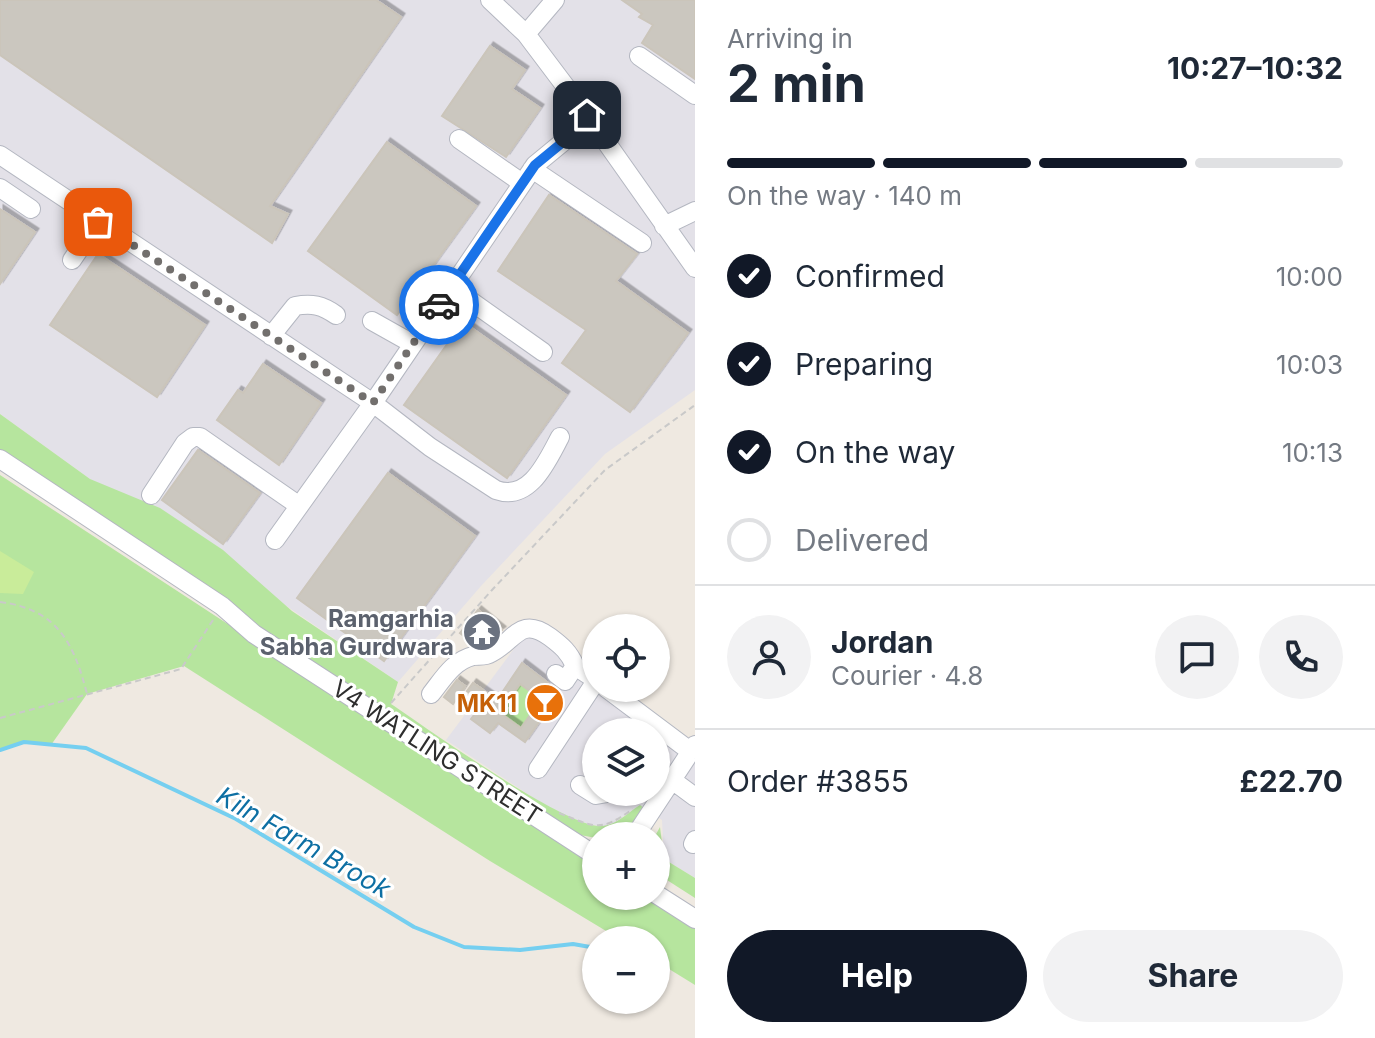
<!DOCTYPE html>
<html lang="en">
<head>
<meta charset="utf-8">
<style>
  body { margin:0; font-family:Inter,sans-serif; background:#f2f2f3; color:#1f2937; height:100vh; display:flex; flex-direction:column; font-size:30px; white-space:nowrap }
  * { box-sizing:border-box; margin:0 }
  p { font-size:26px; color:#747a83 }
  .icon { flex:none; width:44px; height:44px; fill:none; stroke:currentColor; stroke-width:2; stroke-linecap:round; stroke-linejoin:round }
  .map { position:relative; flex:1; overflow:hidden }
  .panel { display:flex; flex-direction:column; background:#fff; width:680px }
  .panel>* { flex:none }
  .buttons { position:absolute; left:582px; top:614px; display:grid; gap:16px }
  .buttons a { display:grid; place-items:center; width:88px; height:88px; border-radius:50%; background:#fff; box-shadow:0 2px 6px #0004; font-size:40px }
  .pin { position:absolute; display:grid; place-items:center; width:68px; height:68px; color:#fff; margin:-34px; border-radius:16px; box-shadow:0 4px 12px #0006 }
  .courier { position:absolute; display:grid; place-items:center; width:80px; height:80px; margin:-40px; border:6px solid #1a73e8; border-radius:50%; background:#fff; color:#222; box-shadow:0 2px 10px #0007 }
  .head em { font-style:normal; font-weight:700 }
  .head div { display:flex; flex-direction:column-reverse }
  .head { display:flex; align-items:center; justify-content:space-between; height:136px; padding:0 32px }
  h1 { font-size:52px; font-weight:700; line-height:60px }
  .bar { display:grid; grid-template-columns:repeat(4,1fr); gap:12px 8px; align-content:center; height:96px; padding:0 32px }
  .bar i { height:10px; border-radius:6px; background:#e0e1e3 }
  .bar .selected { background:#111827 }
  .bar p { grid-column:span 4 }
  .line { display:flex; align-items:center; gap:20px; padding:0 32px; border-top:2px solid #e0e1e3 }
  .line div { flex:1 }
  .round { display:grid; place-items:center; flex:none; width:84px; height:84px; border-radius:42px; background:#f2f2f3 }
  ol { padding:0 32px; list-style:none }
  li { display:flex; align-items:center; gap:24px; height:88px }
  li p { margin-inline-start:auto }
  li .icon { padding:8px; border-radius:50%; background:#111827; color:#fff; stroke-width:4 }
  li:last-child { color:#747a83 }
  li i { width:44px; height:44px; border:4px solid #e0e1e3; border-radius:50% }
  .primary-button { display:flex; gap:16px; margin-top:auto; padding:16px 32px }
  .primary-button a { flex:1; height:92px; border-radius:48px; background:#111827; color:#fff; font-size:32px; font-weight:700; line-height:92px; text-align:center }
  .primary-button a+a { background:#f2f2f3; color:#1f2937 }
  main { display:flex; flex:1; min-height:0 }
  .map>svg:first-child { display:block }
  .industrial { fill:#e3e1e8; fill-rule:evenodd }
  .green { fill:#b6e59e }
  .pitch { fill:#c9ec9a }
  .lines { fill:none; stroke-linecap:round; stroke-linejoin:round }
  .stream { stroke:#75cff0; stroke-width:4 }
  .building { fill:#cbc7bf; stroke:#cbc5ba; stroke-width:2; filter:url(#shadow) }
  .minor-casing { stroke:#b4b7c1; stroke-width:20 }
  .path { stroke:#c9c9c9; stroke-width:2; stroke-dasharray:6 4; stroke-linecap:butt }
  .minor { stroke:#fff; stroke-width:18 }
  .done { stroke:#726f6d; stroke-width:8; stroke-dasharray:0 14.4 }
  .route { stroke:#1a73e8; stroke-width:10 }
  .labels { text-anchor:middle; dominant-baseline:central; stroke-width:6; stroke-linejoin:round; paint-order:stroke }
  .worship-label { font-size:24px; font-weight:bold; fill:#5b616d; stroke:#fff; text-anchor:end }
  .food-label { font-size:24px; font-weight:bold; fill:#c56008; stroke:#fff; text-anchor:end }
  .street-label { font-size:24px; fill:#2e2e2e; stroke:#fff }
  .water-label { font-size:26px; font-style:italic; fill:#0d6fa3; stroke:#fff }
</style>
</head>
<body>
<main>
<div class="map">
<svg width="695" height="1038" viewBox="0 0 695 1038">
  <defs>
    <filter id="shadow"><feDropShadow dx="3.5" dy="-3.5" stdDeviation="0" flood-color="#0004"/></filter>
  </defs>
  <rect width="100%" height="100%" fill="#efe9e1"/>
  <path class="industrial" d="M 0,0 L 695,0 L 695,390 L 605,454 L 481,586 L 398,682 L 260,588 L 90,479 L 0,414 Z
    M 531,626 L 695,746 L 695,878 L 664,859 L 662,820 L 640,805 L 614,823 L 603,826 L 590,825 L 552,810 L 446,740 ZM 596,732 L 656,732 L 656,792 L 596,792 Z"/>
  <path class="green" d="M 0,414 L 90,479 L 160,508 L 223,550 L 292,611 L 398,682 L 391,704 C 427,728 568,830 603,826 C 616,825 629,812 640,805 L 651,813 L 639,831 L 623,836 L 596,836 L 596,838 L 559,831 L 0,459 Z
    M 0,475 L 596,865 L 596,896 L 645,896 L 695,929 L 695,985 L 656,961 L 656,940 L 621,940 L 490,861 L 184,666 L 87,694 L 51,745 L 24,742 L 0,750 Z
    M 520,684 L 541,699 L 521,728 L 503,715 L 508,709 L 505,706 Z
    M 660,827 L 664,859 L 695,878 L 695,898 L 656,873 L 655,836 Z"/>
  <path class="pitch" d="M 0,551 L 34,572 L 23,594 L 0,593 Z"/>
  <g class="lines">
    <path class="stream" d="M 0,750 L 24,742 L 86,748 L 236,819 L 414,927 L 464,947 L 520,950 L 573,944 L 596,948"/>
  </g>
  <path class="building" d="M 0,0 L 376,0 L 401,17 L 270,206 L 288,214 L 272,243 L 0,55 Z
    M 622,0 L 695,0 L 695,79 L 642,43 L 653,25 L 639,17 L 642,14 Z
    M 490,46 L 525,70 L 512,89 L 540,108 L 506,157 L 442,116 Z
    M 387,142 L 476,206 L 397,315 L 308,251 Z
    M 549,195 L 637,254 L 616,281 L 688,333 L 630,412 L 562,363 L 586,330 L 498,271 Z
    M 0,209 L 35,232 L 0,284 Z
    M 98,254 L 205,325 L 157,397 L 50,325 Z
    M 463,322 L 566,395 L 507,478 L 404,405 Z
    M 263,364 L 321,403 L 279,465 L 217,420 L 238,390 L 243,393 Z
    M 198,450 L 260,493 L 223,544 L 162,500 Z
    M 388,473 L 475,536 L 384,661 L 297,598 Z
    M 478,610 L 502,630 L 484,643 L 474,644 L 460,633 Z
    M 522,663 L 548,683 L 538,697 L 520,684 L 505,706 L 508,708 L 503,715 L 521,728 L 546,692 L 555,699 L 525,742 L 498,723 L 490,733 L 471,719 L 483,703 L 467,691 L 473,683 L 497,700 Z
    M 457,680 L 465,686 L 453,704 L 444,697 Z"/>
  <g class="lines">
    <defs>
      <path id="minor" d="M 490,0 L 526,34 L 587,115 L 695,268
        M 526,34 L 555,0
        M 639,56 L 695,95
        M 459,139 L 522,183
        M 0,155 L 373,403 L 430,447 L 496,490 C 530,502 547,461 560,437
        M 532,169 L 642,243
        M 0,188 L 31,209
        M 664,226 L 695,211
        M 72,260 L 98,222
        M 451,287 L 543,352
        M 372,321 L 413,344
        M 271,336 L 295,306 C 312,303 322,305 336,315
        M 0,459 L 222,606 L 254,634 L 596,856
        M 151,495 L 185,443 L 193,437 L 200,437 L 298,505
        M 275,540 L 373,403 L 535,165 L 580,128 L 587,115
        M 556,674 L 565,681 L 575,666 L 596,680
        M 606,688 L 690,751
        M 431,694 C 443,679 453,661 473,656 C 479,655 485,657 491,653 C 515,641 520,615 550,637 C 562,646 569,652 575,666
        M 538,769 L 596,681
        M 672,780 L 695,797
        M 580,785 L 596,795 L 613,792
        M 635,836 L 695,745
        M 693,844 L 695,840
        M 656,894 L 695,919"/>
    </defs>
    <use href="#minor" class="minor-casing"/>
    <path class="path" d="M 0,602 C 57,609 74,643 87,694
      M 391,703 L 492,590 L 605,470 L 695,405
      M 0,718 L 181,669 L 215,617
      M 559,813 C 595,827 599,833 633,809"/>
    <use href="#minor" class="minor"/>
  </g>
  <g class="lines">
    <path class="done" d="M 98,222 L 373,403 L 439,305"/>
    <path class="route" d="M 439,305 L 535,165 L 580,128 L 587,115"/>
  </g>
  <defs>
    <symbol id="temple-disc" viewBox="-11 -11 22 22"><circle r="9.5" fill="#6b7280" stroke="#fff"/><path d="M0-6L5-2H3V0L6.5 2.5H4V6H1.5V3h-3V6H-4V2.5H-6.5L-3 0V-2H-5Z" fill="#fff"/></symbol>
    <symbol id="bar-disc" viewBox="-11 -11 22 22"><circle r="9.5" fill="#e8710a" stroke="#fff"/><path d="M-6-5H6L.8 .8V4.5H3.5V6h-7V4.5H-.8V.8Z" fill="#fff"/></symbol>
  </defs>
  <g fill-rule="evenodd">
    <use href="#temple-disc" x="460" y="610" width="44" height="44"/>
    <use href="#bar-disc" x="523" y="681" width="44" height="44"/>
  </g>
  <g class="labels">
    <g class="worship-label">
      <text x="454" y="618">Ramgarhia<tspan x="454" dy="28">Sabha Gurdwara</tspan></text>
    </g>
    <g class="food-label">
      <text x="517" y="703">MK11</text>
    </g>
    <g class="street-label">
      <text transform="translate(437 752) rotate(33)">V4 WATLING STREET</text>
    </g>
    <g class="water-label">
      <text transform="translate(304 842) rotate(30)">Kiln Farm Brook</text>
    </g>
  </g>
</svg>
<div class="buttons">
<a><svg class="icon" aria-label="locate" viewBox="0 0 24 24"><circle cx="12" cy="12" r="6"/><path d="M12 2v4M12 18v4M2 12h4M18 12h4"/></svg></a>
<a><svg class="icon" aria-label="layers" viewBox="0 0 24 24"><path d="M12 4l9 5-9 5-9-5zM3 14l9 5 9-5"/></svg></a>
<a>+</a>
<a>−</a>
</div>
<div class="pin" style="left:98px;top:222px;background:#ea580c"><svg class="icon" aria-label="bag" viewBox="0 0 24 24"><path d="M5 8h14l-1 12H6zM9 8a3 3 0 0 1 6 0"/></svg></div>
<div class="pin" style="left:587px;top:115px;background:#1f2937"><svg class="icon" aria-label="home" viewBox="0 0 24 24"><path d="M3 11l9-7 9 7M6 9v11h12V9"/></svg></div>
<div class="courier" style="left:439px;top:305px"><svg class="icon" aria-label="car" viewBox="0 0 24 24"><path d="M5 17H2v-5l4-1 3-4h7l3 4 3 1v5h-3M9 17h6M6 11h13"/><circle cx="7" cy="17" r="2"/><circle cx="17" cy="17" r="2"/></svg></div>
</div>
<section class="panel">
<div class="head"><div><h1>2 min</h1><p>Arriving in</p></div><em>10:27–10:32</em></div>
<div class="bar"><i class="selected"></i><i class="selected"></i><i class="selected"></i><i></i><p>On the way · 140 m</p></div>
<ol>
<li><svg class="icon" aria-label="check" viewBox="0 0 24 24"><path d="M5 12l5 5 9-10"/></svg>Confirmed<p>10:00</p></li>
<li><svg class="icon" aria-label="check" viewBox="0 0 24 24"><path d="M5 12l5 5 9-10"/></svg>Preparing<p>10:03</p></li>
<li><svg class="icon" aria-label="check" viewBox="0 0 24 24"><path d="M5 12l5 5 9-10"/></svg>On the way<p>10:13</p></li>
<li><i></i>Delivered</li>
</ol>
<div class="line" style="height:144px"><a class="round"><svg class="icon" aria-label="person" viewBox="0 0 24 24"><circle cx="12" cy="8" r="4"/><path d="M4 21q1-7 8-7t8 7"/></svg></a><div><b>Jordan</b><p>Courier · 4.8</p></div><a class="round"><svg class="icon" aria-label="chat" viewBox="0 0 24 24"><path d="M4 5h16v11H9l-5 4z"/></svg></a><a class="round"><svg class="icon" aria-label="phone" viewBox="0 0 24 24"><path d="M5 4h4l2 5-3 2q2 4 5 5l2-3 5 2v4C11 20 4 13 5 4z"/></svg></a></div>
<div class="line" style="height:104px"><div>Order #3855</div><b>£22.70</b></div>
<div class="primary-button"><a>Help</a><a>Share</a></div>
</section>
</main>
</body>
</html>
